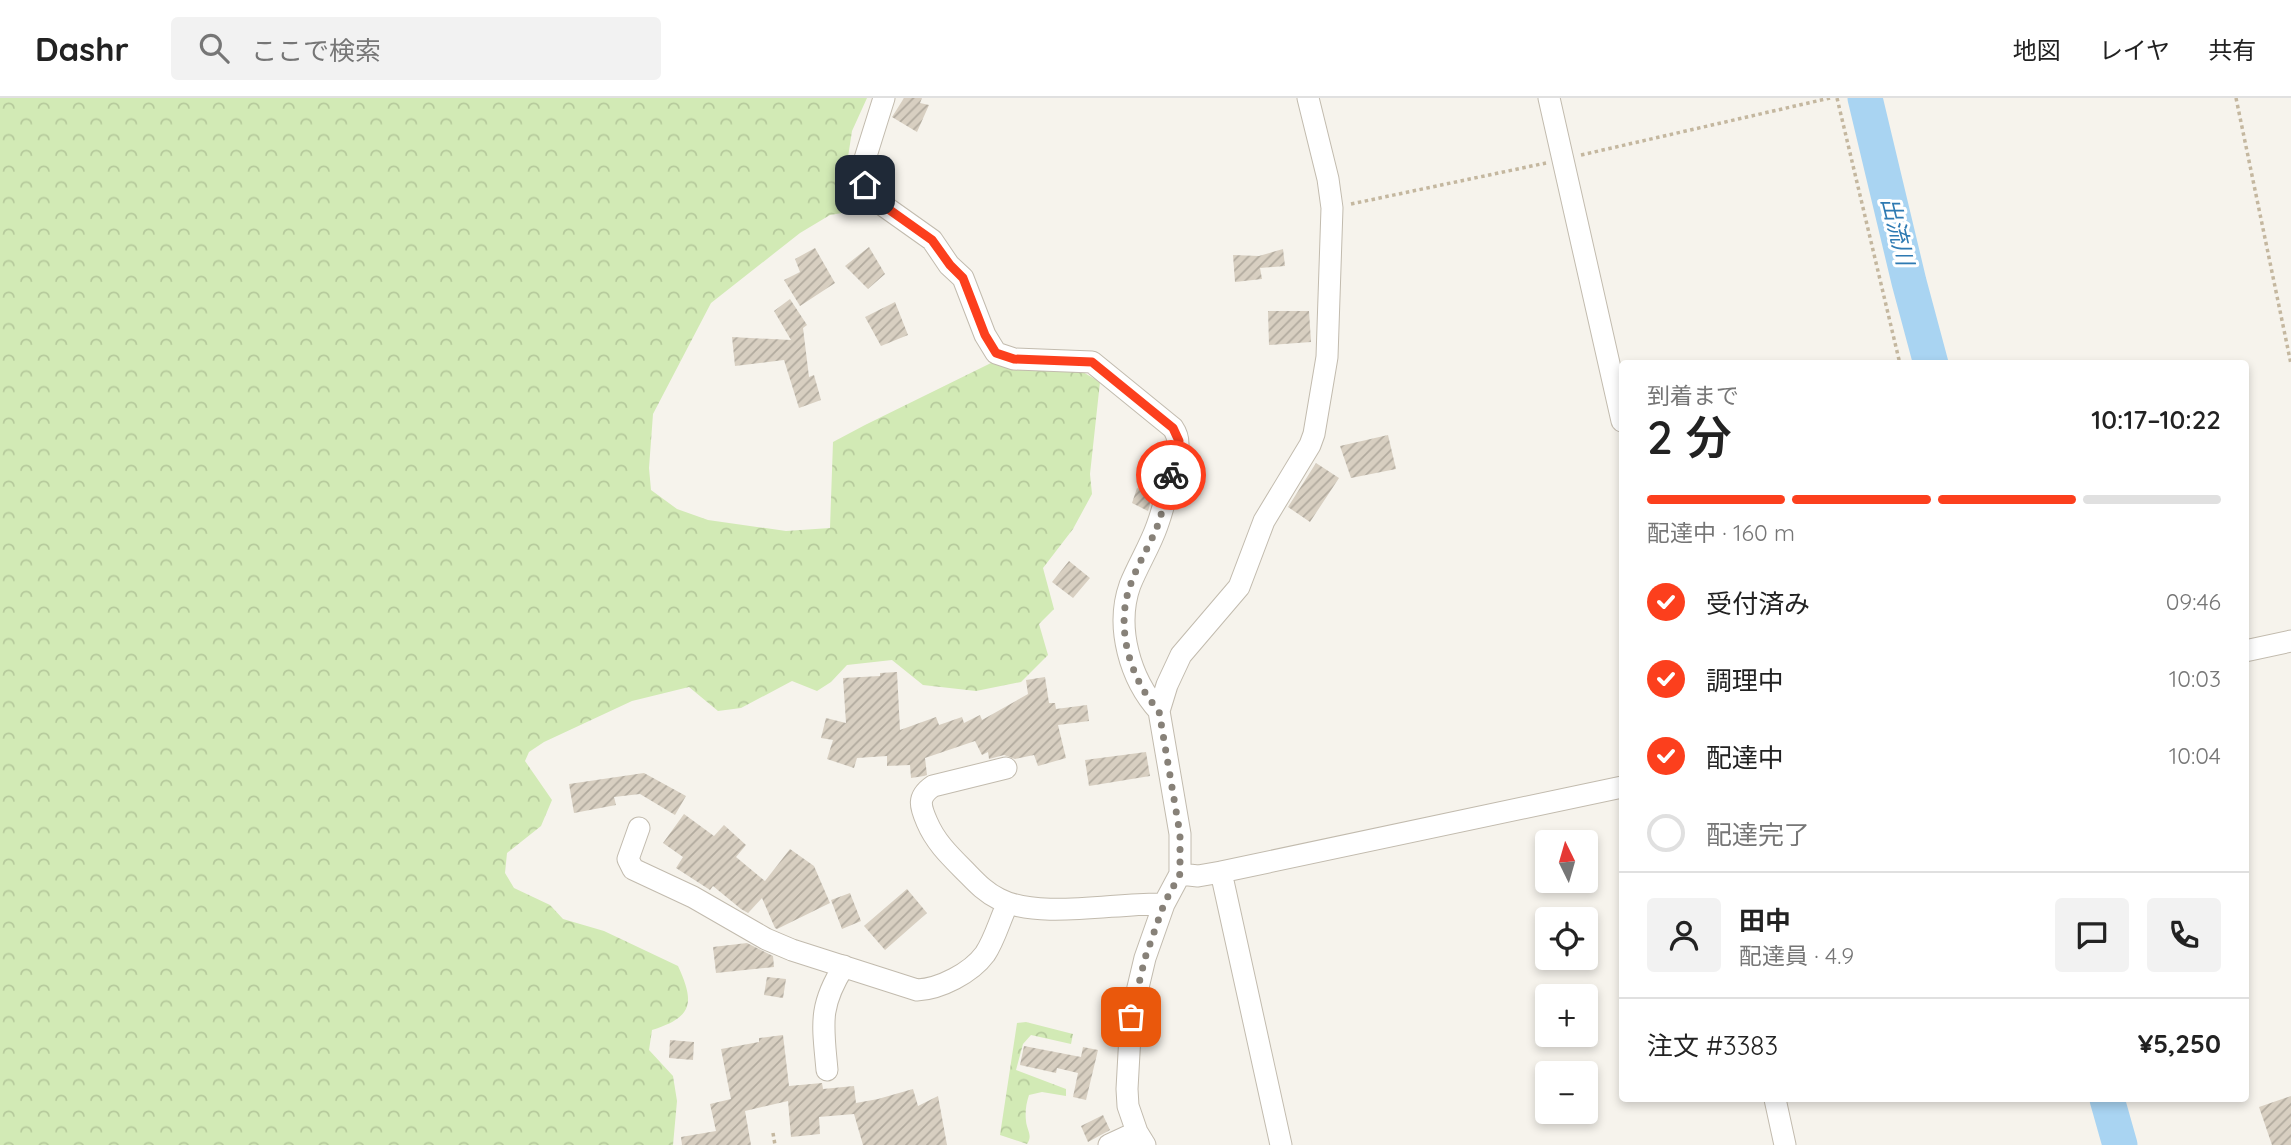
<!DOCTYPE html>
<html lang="ja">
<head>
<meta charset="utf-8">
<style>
  body { margin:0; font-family:Quicksand,"Noto Sans JP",sans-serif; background:#f2f2f2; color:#222; height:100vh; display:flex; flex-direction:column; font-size:26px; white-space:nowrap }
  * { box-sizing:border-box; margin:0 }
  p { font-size:23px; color:#767676 }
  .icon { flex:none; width:38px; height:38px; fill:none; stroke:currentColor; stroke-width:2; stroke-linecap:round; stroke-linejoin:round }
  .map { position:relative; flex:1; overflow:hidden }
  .drawer { position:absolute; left:1619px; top:262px; width:630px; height:742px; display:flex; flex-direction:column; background:#fff; border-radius:7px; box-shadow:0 4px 10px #0003 }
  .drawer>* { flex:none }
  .needle { width:46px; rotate:355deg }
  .tools { position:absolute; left:1535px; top:732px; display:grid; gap:14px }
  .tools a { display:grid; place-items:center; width:63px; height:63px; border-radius:7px; background:#fff; box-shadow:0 4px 10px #0003; font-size:35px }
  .pin { position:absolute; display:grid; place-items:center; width:60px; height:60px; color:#fff; margin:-30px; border-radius:14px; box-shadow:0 4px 10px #0006 }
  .courier { position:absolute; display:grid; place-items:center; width:70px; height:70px; margin:-35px; border:5px solid #fc3f1d; border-radius:50%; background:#fff; color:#222; box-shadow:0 2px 9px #0007 }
  .head em { font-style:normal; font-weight:600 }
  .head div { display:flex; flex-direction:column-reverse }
  .head { display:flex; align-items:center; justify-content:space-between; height:119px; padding:0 28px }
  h1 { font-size:46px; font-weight:600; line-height:52px }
  .bar { display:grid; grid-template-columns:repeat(4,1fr); gap:10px 7px; align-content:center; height:84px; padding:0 28px }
  .bar i { height:9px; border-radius:5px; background:#e0e0e0 }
  .bar .active { background:#fc3f1d }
  .bar p { grid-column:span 4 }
  .line { display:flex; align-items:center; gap:18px; padding:0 28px; border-top:2px solid #e0e0e0 }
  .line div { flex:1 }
  .round { display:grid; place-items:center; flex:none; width:74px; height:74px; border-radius:7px; background:#f2f2f2 }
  ol { padding:0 28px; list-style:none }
  li { display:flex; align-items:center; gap:21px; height:77px }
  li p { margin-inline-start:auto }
  li .icon { padding:7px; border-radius:50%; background:#fc3f1d; color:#fff; stroke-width:4 }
  li:last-child { color:#767676 }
  li i { width:38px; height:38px; border:4px solid #e0e0e0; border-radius:50% }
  header { display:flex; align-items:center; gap:42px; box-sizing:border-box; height:98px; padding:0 35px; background:#fff; border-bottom:2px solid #e0e0e0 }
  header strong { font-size:33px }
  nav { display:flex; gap:38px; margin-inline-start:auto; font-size:24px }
  .search { width:490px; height:63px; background:#f2f2f2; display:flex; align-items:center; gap:18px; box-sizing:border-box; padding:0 24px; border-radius:7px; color:#767676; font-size:26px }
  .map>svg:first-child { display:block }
  .forest { fill:url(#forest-crowns) }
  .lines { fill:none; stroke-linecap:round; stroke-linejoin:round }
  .river { stroke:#a9d4f2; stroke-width:35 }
  .building { fill:url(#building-hatch) }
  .minor-casing { stroke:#c2bbae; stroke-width:23 }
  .path { stroke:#c4b79f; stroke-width:3.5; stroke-dasharray:3.5 3.5; stroke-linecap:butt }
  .minor { stroke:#fff; stroke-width:21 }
  .done { stroke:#878178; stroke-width:7; stroke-dasharray:0 12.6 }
  .route { stroke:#fc3f1d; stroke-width:9 }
  .labels { text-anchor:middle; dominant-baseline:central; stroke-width:6; stroke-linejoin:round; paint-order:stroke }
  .water-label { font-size:23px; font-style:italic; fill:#2e7ab2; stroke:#fff }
</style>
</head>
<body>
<header>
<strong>Dashr</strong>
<div class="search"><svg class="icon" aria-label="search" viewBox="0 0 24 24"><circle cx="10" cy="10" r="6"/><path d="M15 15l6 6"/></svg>ここで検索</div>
<nav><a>地図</a><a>レイヤ</a><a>共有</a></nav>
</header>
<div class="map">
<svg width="2291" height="1047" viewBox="0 0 2291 1047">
  <defs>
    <pattern id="forest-crowns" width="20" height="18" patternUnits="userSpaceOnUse" patternTransform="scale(1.75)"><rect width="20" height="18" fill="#d2eab5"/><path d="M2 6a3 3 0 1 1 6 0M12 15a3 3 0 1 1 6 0" fill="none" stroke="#b6ca9c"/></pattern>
    <pattern id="building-hatch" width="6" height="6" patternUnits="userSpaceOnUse" patternTransform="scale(1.75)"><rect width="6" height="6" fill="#d8cfc1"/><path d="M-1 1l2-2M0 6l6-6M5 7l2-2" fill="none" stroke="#b1aa9e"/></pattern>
  </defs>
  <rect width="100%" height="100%" fill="#f6f3ec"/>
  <path class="forest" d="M 0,0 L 867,0 L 852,33 L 848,59 L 847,72 L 855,103 L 848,114 L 830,117 L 800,135 L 711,205 L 653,316 L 649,370 L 651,392 L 677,411 L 708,422 L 786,433 L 830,430 L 833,344 L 865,327 L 991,265 L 1069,266 L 1100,284 L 1090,376 L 1092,396 L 1073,431 L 1043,470 L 1054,511 L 1039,526 L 1048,557 L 1021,584 L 976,593 L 923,587 L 892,562 L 847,567 L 831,584 L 817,593 L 792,583 L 741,610 L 718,613 L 689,589 L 632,603 L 544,644 L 529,654 L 525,663 L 552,702 L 541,728 L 507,755 L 505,775 L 514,790 L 550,807 L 563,821 L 604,833 L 678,868 C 695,905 693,919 652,932 L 649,952 L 673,978 L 677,1003 L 673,1047 L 0,1047 Z
    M 1026,924 L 1073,936 L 1071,946 L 1031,937 L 1023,946 L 1016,972 L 1066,991 L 1066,998 L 1042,994 L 1029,997 C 1026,1006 1025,1014 1026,1023 C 1027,1033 1033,1037 1027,1046 L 1000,1037 L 1017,925 Z"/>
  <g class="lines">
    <path class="river" d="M 1865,0 L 1909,184 L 1931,266
      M 2107,1001 L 2120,1047"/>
  </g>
  <path class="building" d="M 904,0 L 922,0 L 920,5 L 929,7 L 917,34 L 892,19 Z
    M 869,149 L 885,176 L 868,191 L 845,168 Z
    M 815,150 L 835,185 L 800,208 L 784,182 L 800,174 L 795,161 Z
    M 1283,151 L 1285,168 L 1260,170 L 1262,181 L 1235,184 L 1233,157 L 1259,158 Z
    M 790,201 L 807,227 L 803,230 L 809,279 L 814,277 L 821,302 L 799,310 L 784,262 L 735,268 L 732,239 L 791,242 L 774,213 Z
    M 895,204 L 908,237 L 881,248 L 865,219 Z
    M 1268,213 L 1309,213 L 1311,244 L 1269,247 Z
    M 1388,337 L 1396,371 L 1351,380 L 1340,348 Z
    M 1316,365 L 1339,380 L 1310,424 L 1288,409 Z
    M 1137,390 L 1153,396 L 1148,413 L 1132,405 Z
    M 1069,463 L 1090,480 L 1073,500 L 1052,484 Z
    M 897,574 L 900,632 L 936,619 L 939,627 L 962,619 L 964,625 L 980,617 L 982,622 L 1028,596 L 1026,582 L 1045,579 L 1049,605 L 1055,605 L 1056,611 L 1087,607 L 1089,623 L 1058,627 L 1066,660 L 1038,668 L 1034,657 L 1015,661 L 1004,657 L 989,661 L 988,654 L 982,657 L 975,643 L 925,660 L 927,677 L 924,678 L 911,680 L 910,667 L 887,668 L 887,658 L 857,660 L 854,670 L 827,661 L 833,642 L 821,640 L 826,620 L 846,625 L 843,580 L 880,578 L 880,575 Z
    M 1146,654 L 1150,678 L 1089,688 L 1085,662 Z
    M 644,675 L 686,698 L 675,717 L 640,696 L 614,699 L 616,707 L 574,715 L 569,686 Z
    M 684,716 L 714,738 L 724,727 L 746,747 L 736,759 L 765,783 L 790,751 L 814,768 L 830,805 L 777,831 L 775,830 L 762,800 L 748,815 L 741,811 L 713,788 L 710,792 L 676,770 L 683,759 L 663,745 Z
    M 907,791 L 927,815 L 885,852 L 864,828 Z
    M 850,795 L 861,823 L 842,831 L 831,802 Z
    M 747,845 L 773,858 L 774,869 L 716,875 L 713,849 Z
    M 767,879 L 786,881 L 783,900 L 764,897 Z
    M 783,937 L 789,988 L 822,985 L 823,991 L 854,988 L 856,1005 L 878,1001 L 913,991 L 918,1008 L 938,998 L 947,1047 L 863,1047 L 854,1016 L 819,1019 L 820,1036 L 791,1039 L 788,1003 L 745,1013 L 751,1047 L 682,1047 L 681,1039 L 716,1033 L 710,1006 L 731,1001 L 721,951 L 759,944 L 759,940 Z
    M 670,942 L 694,944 L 693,962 L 669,960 Z
    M 1024,948 L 1081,959 L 1083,949 L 1098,952 L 1086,1002 L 1073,999 L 1078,975 L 1057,970 L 1056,975 L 1020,967 Z
    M 2291,998 L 2291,1047 L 2272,1047 L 2259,1009 Z
    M 1103,1017 L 1110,1032 L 1088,1044 L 1081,1028 Z"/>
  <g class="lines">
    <defs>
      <path id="minor" d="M 884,0 L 864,64 L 865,87 L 877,103 L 932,142 L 949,167 L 963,180 L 985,237 L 996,255 L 1014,261 L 1092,264 L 1173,330 C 1182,343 1177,356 1173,371 C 1168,390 1164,409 1157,428 C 1150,448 1138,467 1130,487 C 1115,529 1130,581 1159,613
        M 1549,0 L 1622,323
        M 2245,553 L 2291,543
        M 1006,670 L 933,688 C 917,699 920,708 927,724 C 935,743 948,756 963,771 C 974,782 984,794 999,801 C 1039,822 1118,804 1164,806
        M 639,730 L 628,761 L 633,771 L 693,799 L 766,841 L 792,852 L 917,892 C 940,891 971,875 985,856 C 995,841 1000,821 1008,805
        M 1221,774 L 1281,1047
        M 1180,776 L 1198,778 L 1221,774 L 1622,689
        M 827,972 C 823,927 818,909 844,868
        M 1775,1001 L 1785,1047
        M 1109,1047 L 1137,1034
        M 1145,1047 L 1137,1034 L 1128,1008 L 1127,991 L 1131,919 L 1145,860 L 1164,806 L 1180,776 L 1180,736 L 1159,613 L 1167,587 L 1181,557 L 1239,489 L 1264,423 L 1310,347 L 1314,336 L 1327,259 L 1332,110 L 1328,81 L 1308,0"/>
    </defs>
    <use href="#minor" class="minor-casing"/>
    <path class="path" d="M 1837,0 L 1900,266
      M 2236,0 L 2291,266
      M 1581,57 L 1830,0
      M 1351,106 L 1546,65
      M 773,1035 L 775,1047"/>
    <use href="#minor" class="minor"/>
  </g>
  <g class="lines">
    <path class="done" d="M 1131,919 L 1145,860 L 1164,806 L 1180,776 L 1180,736 L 1159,613 C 1130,581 1115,530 1130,488 C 1137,467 1149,449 1157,429 C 1163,412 1167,395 1171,377"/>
    <path class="route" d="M 865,87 L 877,103 L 932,142 L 950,167 L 963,180 L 985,237 L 996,255 L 1014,261 L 1092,264 L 1173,330 L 1179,343 L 1171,377"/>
  </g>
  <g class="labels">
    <g class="water-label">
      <text transform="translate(1898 133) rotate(76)">出流川</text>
    </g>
  </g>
</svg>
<div class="tools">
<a><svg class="needle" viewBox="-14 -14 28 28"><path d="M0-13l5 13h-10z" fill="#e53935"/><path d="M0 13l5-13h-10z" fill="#767676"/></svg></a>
<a><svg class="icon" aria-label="locate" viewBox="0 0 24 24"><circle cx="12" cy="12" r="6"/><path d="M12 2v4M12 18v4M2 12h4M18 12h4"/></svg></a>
<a>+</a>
<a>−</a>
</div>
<div class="pin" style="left:1131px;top:919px;background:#ea580c"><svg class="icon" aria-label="bag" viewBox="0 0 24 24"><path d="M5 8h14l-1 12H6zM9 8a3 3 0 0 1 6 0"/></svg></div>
<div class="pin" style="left:865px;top:87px;background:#1f2937"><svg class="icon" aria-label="home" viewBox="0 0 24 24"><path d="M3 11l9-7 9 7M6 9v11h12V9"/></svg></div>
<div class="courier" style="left:1171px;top:377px"><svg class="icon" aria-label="bike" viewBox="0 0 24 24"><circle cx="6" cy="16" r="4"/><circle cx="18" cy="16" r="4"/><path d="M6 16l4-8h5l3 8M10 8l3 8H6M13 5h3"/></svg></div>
<section class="drawer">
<div class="head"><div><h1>2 分</h1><p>到着まで</p></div><em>10:17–10:22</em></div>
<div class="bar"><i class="active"></i><i class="active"></i><i class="active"></i><i></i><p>配達中 · 160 m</p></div>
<ol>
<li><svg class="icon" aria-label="check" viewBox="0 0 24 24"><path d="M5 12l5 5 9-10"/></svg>受付済み<p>09:46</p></li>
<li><svg class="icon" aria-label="check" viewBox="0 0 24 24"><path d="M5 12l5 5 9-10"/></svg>調理中<p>10:03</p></li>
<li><svg class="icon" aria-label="check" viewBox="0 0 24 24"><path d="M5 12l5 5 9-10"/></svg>配達中<p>10:04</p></li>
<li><i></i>配達完了</li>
</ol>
<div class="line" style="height:126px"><a class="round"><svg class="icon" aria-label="person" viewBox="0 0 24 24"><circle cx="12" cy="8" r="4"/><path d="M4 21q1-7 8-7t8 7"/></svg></a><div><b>田中</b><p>配達員 · 4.9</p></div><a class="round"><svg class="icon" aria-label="chat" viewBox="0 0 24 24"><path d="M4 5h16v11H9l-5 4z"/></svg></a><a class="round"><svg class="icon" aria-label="phone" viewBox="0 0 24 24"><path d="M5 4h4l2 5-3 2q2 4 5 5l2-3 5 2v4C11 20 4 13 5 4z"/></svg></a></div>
<div class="line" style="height:91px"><div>注文 #3383</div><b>¥5,250</b></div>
</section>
</div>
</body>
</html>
